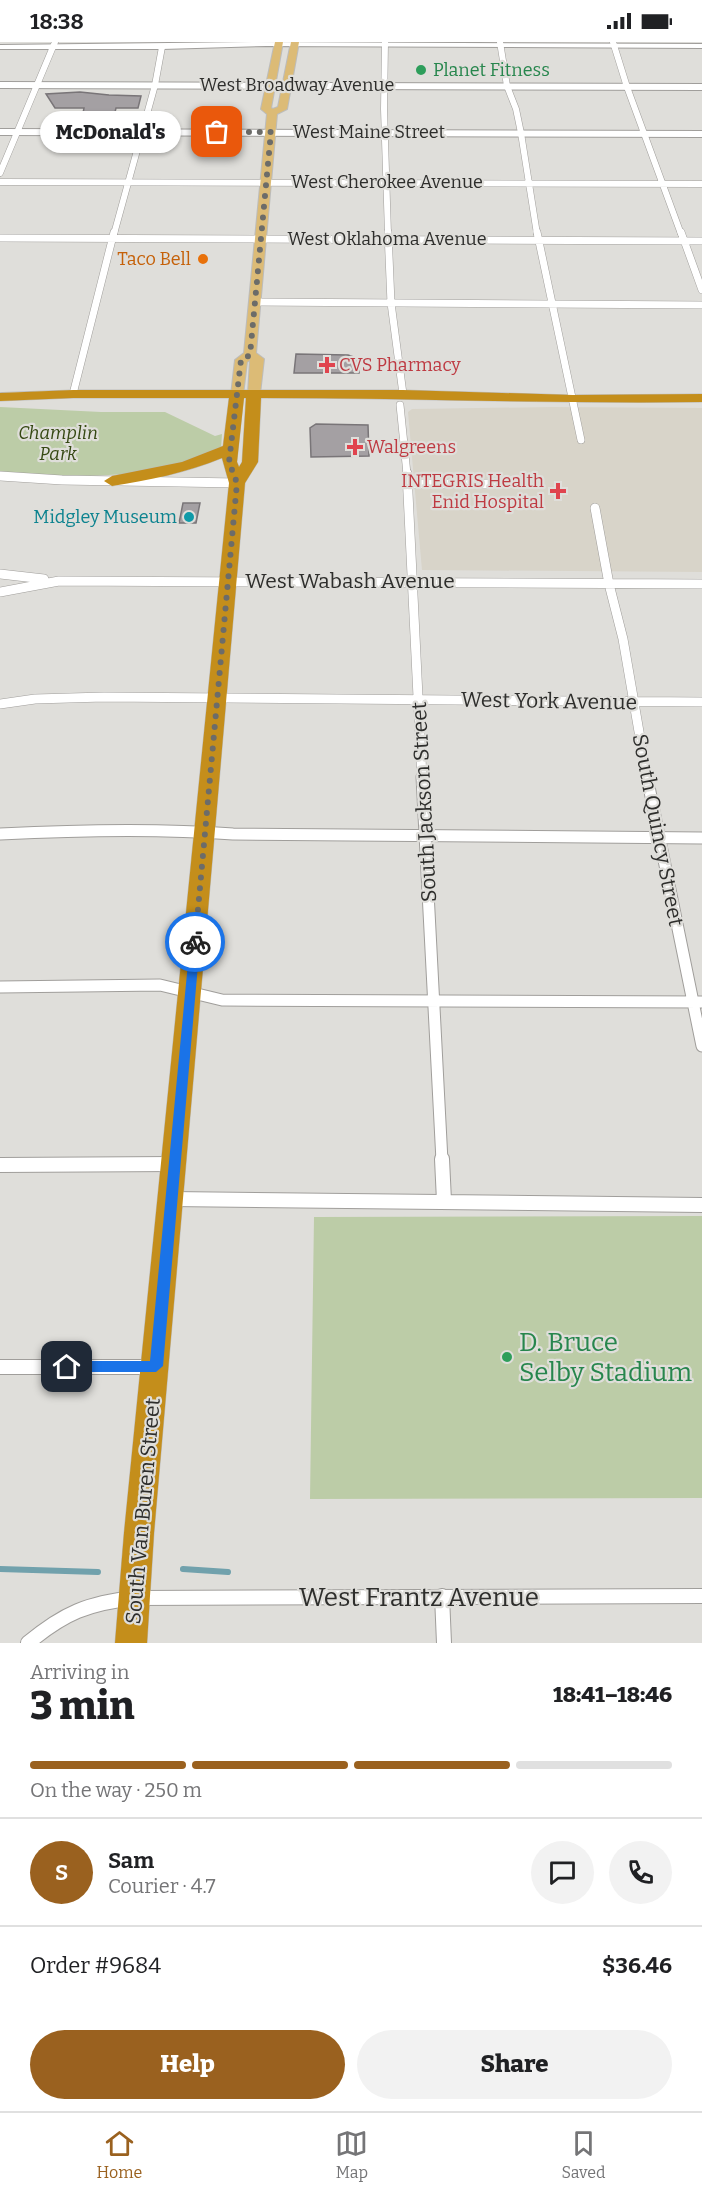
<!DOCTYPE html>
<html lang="en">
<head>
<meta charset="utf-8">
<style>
  body { margin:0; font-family:Bitter,serif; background:#f2f2f2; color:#202124; height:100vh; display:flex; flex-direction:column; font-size:22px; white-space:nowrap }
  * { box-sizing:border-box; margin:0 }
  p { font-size:20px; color:#757577 }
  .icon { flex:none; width:33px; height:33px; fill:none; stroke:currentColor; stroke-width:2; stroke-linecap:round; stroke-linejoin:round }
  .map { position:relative; height:1601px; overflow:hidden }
  .sheet { display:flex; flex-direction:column; background:#fff; flex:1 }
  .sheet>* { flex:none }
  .pin { position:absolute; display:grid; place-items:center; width:51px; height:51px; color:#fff; margin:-26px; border-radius:12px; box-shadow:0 3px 9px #0006 }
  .courier { position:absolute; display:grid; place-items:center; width:60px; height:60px; margin:-30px; border:4px solid #1a73e8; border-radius:50%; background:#fff; color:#222; box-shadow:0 2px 8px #0007 }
  .bubble { position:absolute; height:42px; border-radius:21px; background:#fff; box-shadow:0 2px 4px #0004; font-size:20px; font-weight:800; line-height:42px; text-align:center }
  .summary em { font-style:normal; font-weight:800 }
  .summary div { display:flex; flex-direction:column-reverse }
  .summary { display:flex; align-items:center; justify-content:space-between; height:102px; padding:0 30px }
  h1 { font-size:39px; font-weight:800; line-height:45px }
  .bar { display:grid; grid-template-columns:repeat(4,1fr); gap:9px 6px; align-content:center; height:72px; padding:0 30px }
  .bar i { height:8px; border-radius:4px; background:#e0e0e0 }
  .bar .active { background:#9a611f }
  .bar p { grid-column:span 4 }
  .line { display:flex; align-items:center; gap:15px; padding:0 30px; border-top:2px solid #e0e0e0 }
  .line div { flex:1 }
  .round { display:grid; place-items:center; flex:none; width:63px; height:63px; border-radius:32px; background:#f2f2f2 }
  .action { display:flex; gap:12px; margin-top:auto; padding:12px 30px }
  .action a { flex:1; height:69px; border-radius:36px; background:#9a611f; color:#fff; font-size:24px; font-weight:800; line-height:69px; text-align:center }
  .action a+a { background:#f2f2f2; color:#202124 }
  .status { display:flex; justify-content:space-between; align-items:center; height:42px; padding:0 30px; background:#fff; direction:ltr }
  .status svg { height:16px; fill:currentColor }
  .tab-bar { display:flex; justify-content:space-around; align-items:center; height:84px; border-top:2px solid #e0e0e0; background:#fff; font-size:16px; color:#757577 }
  .tab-bar a { display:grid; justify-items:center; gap:3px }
  .tab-bar .active { color:#9a611f }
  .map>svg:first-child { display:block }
  .built { fill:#d8d4c9 }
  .green { fill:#bccca7 }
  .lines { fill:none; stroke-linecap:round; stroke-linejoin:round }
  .stream { stroke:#71a1ac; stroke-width:6 }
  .building { fill:#a4a0a3; stroke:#797578; stroke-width:1.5 }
  .street-far4-casing { stroke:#a09e9b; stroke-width:7 }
  .street-far3-casing { stroke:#a09e9b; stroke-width:8 }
  .street-far2-casing { stroke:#a09e9b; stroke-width:10 }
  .street-far1-casing { stroke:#a09e9b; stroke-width:13 }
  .street-casing { stroke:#a09e9b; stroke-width:16 }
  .secondary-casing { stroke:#a09e9b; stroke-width:2 }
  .primary-casing { stroke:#bcbcbb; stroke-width:2 }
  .highway-casing { stroke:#bcbcbb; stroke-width:1 }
  .street-far4 { stroke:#fff; stroke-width:6 }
  .street-far3 { stroke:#fff; stroke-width:7 }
  .street-far2 { stroke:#fff; stroke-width:9 }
  .street-far1 { stroke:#fff; stroke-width:11 }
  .street { stroke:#fff; stroke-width:14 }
  .secondary { fill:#fff; fill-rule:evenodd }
  .primary { fill:#dcbb76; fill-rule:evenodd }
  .highway { fill:#c48e1b; fill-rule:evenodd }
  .route { fill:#1a73e8 }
  .done { stroke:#6c6c69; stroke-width:6; stroke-dasharray:0 10.8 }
  .leisure-dot { fill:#2e9e5b; stroke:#dfdeda; stroke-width:2 }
  .food-dot { fill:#e8710a; stroke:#dfdeda; stroke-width:2 }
  .health-dot { fill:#e0444e; stroke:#dfdeda; stroke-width:2 }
  .culture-dot { fill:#0f9aa8; stroke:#dfdeda; stroke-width:2 }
  .labels { text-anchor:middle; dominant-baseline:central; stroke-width:4.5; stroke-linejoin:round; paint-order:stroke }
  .far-leisure-label { font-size:18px; fill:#27864d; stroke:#dfdeda; text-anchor:start }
  .far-street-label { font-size:18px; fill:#2e2e2c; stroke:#dfdeda }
  .far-food-label { font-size:18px; fill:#c56008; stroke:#dfdeda; text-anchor:end }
  .far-health-label { font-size:18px; fill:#be3a42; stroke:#dfdeda; text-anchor:start }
  .far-park-label { font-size:18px; font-style:italic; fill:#354812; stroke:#dfdeda }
  .far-culture-label { font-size:18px; fill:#0d838f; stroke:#dfdeda; text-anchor:end }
  .street-label { font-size:21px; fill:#2e2e2c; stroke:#dfdeda }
  .near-leisure-label { font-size:26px; fill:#27864d; stroke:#dfdeda; text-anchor:start }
  .near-street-label { font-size:26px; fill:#2e2e2c; stroke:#dfdeda }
</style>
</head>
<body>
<div class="status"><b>18:38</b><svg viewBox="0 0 49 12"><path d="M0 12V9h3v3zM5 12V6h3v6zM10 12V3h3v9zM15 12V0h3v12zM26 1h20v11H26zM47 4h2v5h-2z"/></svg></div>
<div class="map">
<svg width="702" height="1601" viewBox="0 0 702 1601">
  <rect width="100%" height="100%" fill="#dfdeda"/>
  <path class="built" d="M 552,365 L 702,366 L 702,530 L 422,528 L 408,370 L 412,367 Z"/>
  <path class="green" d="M 0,365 L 101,370 L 165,370 L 215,394 L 222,392 L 221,407 C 149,441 77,434 0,431 Z
    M 702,1174 L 702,1456 L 310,1457 L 314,1175 Z"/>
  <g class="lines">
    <path class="stream" d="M 0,1527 L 98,1530
      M 183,1527 L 228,1530"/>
  </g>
  <path class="building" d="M 80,50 L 109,53 L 141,54 L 138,66 L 116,66 L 112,82 L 81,81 L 84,66 L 55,66 L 46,52 Z
    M 296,312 L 348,313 L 360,317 L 359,331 L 294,331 Z
    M 316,382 L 368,383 L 369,414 L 311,415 L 310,386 Z
    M 183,461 L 200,461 L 196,481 L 179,481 Z"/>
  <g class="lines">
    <defs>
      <path id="street-far4" d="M 385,0 L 384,67 L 388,192
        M 500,0 L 507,44 L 516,67 L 521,91 L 537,192
        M 613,0 L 627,45 L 681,192
        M 0,131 L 55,0
        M 0,140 L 702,142
        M 114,192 L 155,43 L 162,5"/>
      <path id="street-far3" d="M 388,190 L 391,261 L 403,352
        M 537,190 L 581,398
        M 681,190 L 702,248
        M 0,196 L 702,199
        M 255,260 L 702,263
        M 73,352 L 114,190
        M 400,363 L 407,432"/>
      <path id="street-far2" d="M 407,431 L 422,736
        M 0,434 L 62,438 L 237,441
        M 408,442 L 498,442
        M 595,466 L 609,542 L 623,597 L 647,736
        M 0,532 L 44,537
        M 0,550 L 59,539 L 702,542
        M 0,662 L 35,657 L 104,655 L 702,660"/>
      <path id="street-far1" d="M 422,735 L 442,1119
        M 647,735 L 702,1004
        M 0,792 C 78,788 155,786 233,792 L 702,796
        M 0,945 L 160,943 L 222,958 L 702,960"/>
      <path id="street" d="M 442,1117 L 444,1159
        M 0,1123 L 175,1122
        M 171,1157 L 702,1163
        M 0,1325 L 153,1325
        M 442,1554 L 444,1601
        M 28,1601 C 64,1571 88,1561 135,1556 L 702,1554"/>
      <path id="secondary" d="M 253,0 L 702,2 L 702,6 L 266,4 L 162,7 L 0,7 L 0,3 Z
        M 0,40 L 702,42 L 702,48 L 0,46 Z
        M 0,87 L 702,89 L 702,95 L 0,93 Z"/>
      <path id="primary" d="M 275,0 L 283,0 L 271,66 L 273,67 L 278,65 L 291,0 L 299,0 L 287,67 L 277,72 L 256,311 L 264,317 L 260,352 L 254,356 L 248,352 L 250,318 L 247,320 L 243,353 L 237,357 L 231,353 L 235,318 L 244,311 L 267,72 L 261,67 Z"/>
      <path id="highway" d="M 73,348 L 403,348 L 573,353 L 702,352 L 702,360 C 555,362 408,356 261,356 L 258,420 L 245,441 L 154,1491 L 147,1601 L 115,1601 L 124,1491 L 229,441 L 222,416 C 186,431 149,438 112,444 L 104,439 L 112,434 L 182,420 L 223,404 L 229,356 L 73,356 L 0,359 L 0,351 ZM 244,356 L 246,356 L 242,420 L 239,425 L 237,420 Z"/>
    </defs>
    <use href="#street-far4" class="street-far4-casing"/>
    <use href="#street-far3" class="street-far3-casing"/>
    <use href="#street-far2" class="street-far2-casing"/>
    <use href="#street-far1" class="street-far1-casing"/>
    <use href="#street" class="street-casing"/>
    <use href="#secondary" class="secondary-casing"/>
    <use href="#primary" class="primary-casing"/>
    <use href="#highway" class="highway-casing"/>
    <use href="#street-far4" class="street-far4"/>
    <use href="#street-far3" class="street-far3"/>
    <use href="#street-far2" class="street-far2"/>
    <use href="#street-far1" class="street-far1"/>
    <use href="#street" class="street"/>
    <use href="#secondary" class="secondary"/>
    <use href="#primary" class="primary"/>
    <use href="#highway" class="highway"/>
  </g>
  <path class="route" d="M 195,896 L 200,900 L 163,1324 L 156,1330 L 67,1330 L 60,1325 L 67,1319 L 150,1319 L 190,900 Z"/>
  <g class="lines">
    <path class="done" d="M 195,900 L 237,441 L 229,420 L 241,318 L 250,313 L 271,90 L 217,90"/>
  </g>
  <g class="leisure-dot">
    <circle cx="421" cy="28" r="6"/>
    <circle cx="507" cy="1315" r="6"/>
  </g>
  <circle class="food-dot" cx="203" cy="217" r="6"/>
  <g class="health-dot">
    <path d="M324 314h6v6h6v6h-6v6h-6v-6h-6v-6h6z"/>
    <path d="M352 396h6v6h6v6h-6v6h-6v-6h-6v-6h6z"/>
    <path d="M555 440h6v6h6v6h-6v6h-6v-6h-6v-6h6z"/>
  </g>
  <circle class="culture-dot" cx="189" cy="475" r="6"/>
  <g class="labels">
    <g class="far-leisure-label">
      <text x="433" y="28">Planet Fitness</text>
    </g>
    <g class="far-street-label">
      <text x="297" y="43">West Broadway Avenue</text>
      <text x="369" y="90">West Maine Street</text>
      <text x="387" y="140">West Cherokee Avenue</text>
      <text x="387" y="197">West Oklahoma Avenue</text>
    </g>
    <g class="far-food-label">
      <text x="191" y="217">Taco Bell</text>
    </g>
    <g class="far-health-label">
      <text x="339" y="323">CVS Pharmacy</text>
      <text x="367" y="405">Walgreens</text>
      <text x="544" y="439" text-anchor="end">INTEGRIS Health<tspan x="544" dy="21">Enid Hospital</tspan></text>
    </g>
    <g class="far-park-label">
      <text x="58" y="391">Champlin<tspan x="58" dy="21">Park</tspan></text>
    </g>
    <g class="far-culture-label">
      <text x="177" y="475">Midgley Museum</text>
    </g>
    <g class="street-label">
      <text x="350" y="539">West Wabash Avenue</text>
      <text transform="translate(549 659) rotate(1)">West York Avenue</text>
      <text transform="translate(424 760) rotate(-93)">South Jackson Street</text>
      <text transform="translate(658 788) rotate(79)">South Quincy Street</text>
      <text transform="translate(143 1469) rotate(-85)">South Van Buren Street</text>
    </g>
    <g class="near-leisure-label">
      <text x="519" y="1300">D. Bruce<tspan x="519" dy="30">Selby Stadium</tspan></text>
    </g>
    <g class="near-street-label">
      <text x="419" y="1555">West Frantz Avenue</text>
    </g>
  </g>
</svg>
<div class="pin" style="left:217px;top:90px;background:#ea580c"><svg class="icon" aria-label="bag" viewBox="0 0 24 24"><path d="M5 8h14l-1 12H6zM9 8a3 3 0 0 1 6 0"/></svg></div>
<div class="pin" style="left:67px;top:1325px;background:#1f2937"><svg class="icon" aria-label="home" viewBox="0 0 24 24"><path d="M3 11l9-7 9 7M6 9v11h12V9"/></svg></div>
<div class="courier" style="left:195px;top:900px"><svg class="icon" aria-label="bike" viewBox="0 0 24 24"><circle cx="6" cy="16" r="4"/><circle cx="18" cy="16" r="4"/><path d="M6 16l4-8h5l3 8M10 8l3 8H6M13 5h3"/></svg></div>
<div class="bubble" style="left:40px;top:69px;width:141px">McDonald's</div>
</div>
<section class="sheet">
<div class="summary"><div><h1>3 min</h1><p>Arriving in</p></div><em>18:41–18:46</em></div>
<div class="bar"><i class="active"></i><i class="active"></i><i class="active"></i><i></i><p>On the way · 250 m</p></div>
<div class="line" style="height:108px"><b class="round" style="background:#9a611f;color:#fff">S</b><div><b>Sam</b><p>Courier · 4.7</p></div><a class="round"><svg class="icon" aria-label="chat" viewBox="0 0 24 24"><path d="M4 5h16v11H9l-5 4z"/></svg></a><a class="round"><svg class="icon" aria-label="phone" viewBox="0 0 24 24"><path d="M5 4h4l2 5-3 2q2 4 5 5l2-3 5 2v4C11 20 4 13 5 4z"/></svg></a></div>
<div class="line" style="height:78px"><div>Order #9684</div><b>$36.46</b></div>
<div class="action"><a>Help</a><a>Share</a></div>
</section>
<nav class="tab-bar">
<a class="active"><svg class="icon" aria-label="home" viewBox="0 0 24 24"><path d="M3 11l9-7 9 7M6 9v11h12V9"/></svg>Home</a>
<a><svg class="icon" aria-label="map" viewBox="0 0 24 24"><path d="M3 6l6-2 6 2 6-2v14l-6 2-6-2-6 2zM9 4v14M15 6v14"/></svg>Map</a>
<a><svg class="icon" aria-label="saved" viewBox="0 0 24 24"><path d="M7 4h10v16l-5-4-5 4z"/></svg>Saved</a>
</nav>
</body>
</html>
